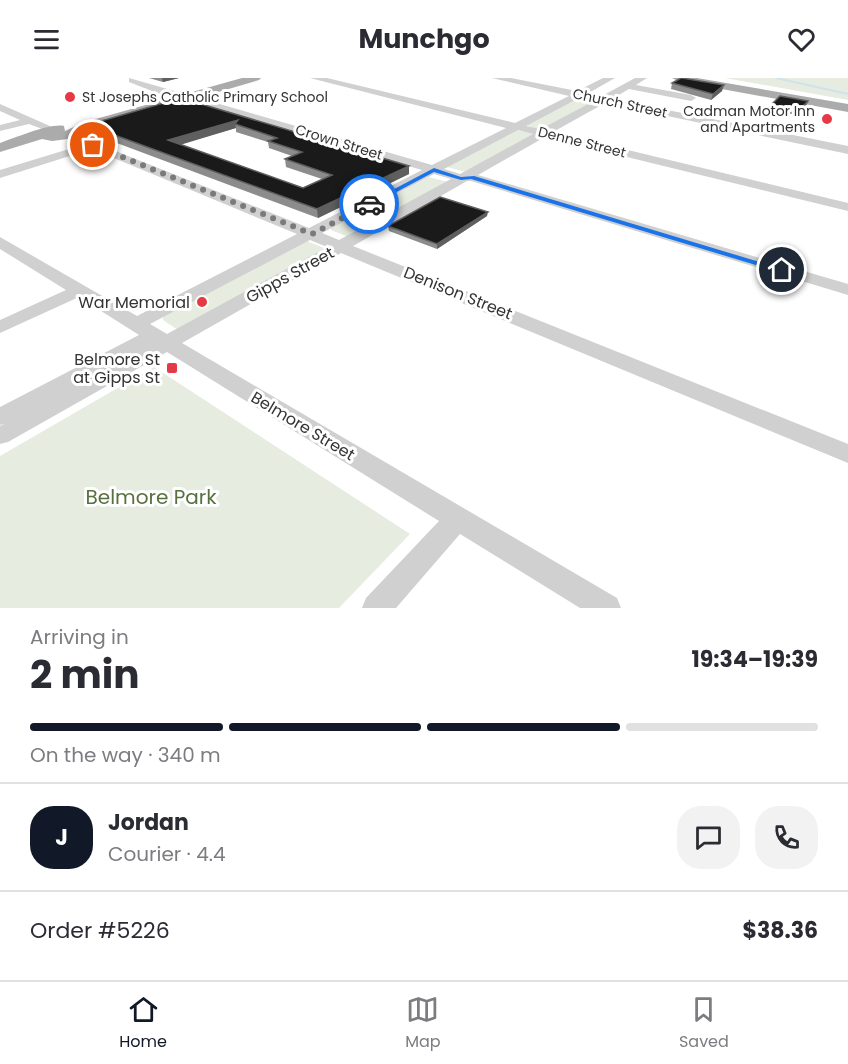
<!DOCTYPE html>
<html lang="en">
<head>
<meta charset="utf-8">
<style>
  body { margin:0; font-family:Poppins,sans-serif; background:#f2f2f3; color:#2b2b33; height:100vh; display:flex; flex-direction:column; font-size:22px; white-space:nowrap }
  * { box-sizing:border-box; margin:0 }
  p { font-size:20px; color:#7c7c81 }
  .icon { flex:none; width:33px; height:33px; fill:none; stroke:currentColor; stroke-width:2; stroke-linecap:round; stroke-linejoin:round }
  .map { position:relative; height:530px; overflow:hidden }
  .side { display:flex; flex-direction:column; background:#fff; flex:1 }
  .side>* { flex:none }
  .pin { position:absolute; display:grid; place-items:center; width:51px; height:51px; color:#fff; margin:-26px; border:3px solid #fff; border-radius:50%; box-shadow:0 2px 6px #0007 }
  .courier { position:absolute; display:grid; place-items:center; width:60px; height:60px; margin:-30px; border:4px solid #1a73e8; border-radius:50%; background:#fff; color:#222; box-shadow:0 2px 8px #0007 }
  .summary em { font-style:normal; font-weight:700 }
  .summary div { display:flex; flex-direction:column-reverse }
  .summary { display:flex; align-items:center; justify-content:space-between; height:102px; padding:0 30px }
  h1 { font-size:39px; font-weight:700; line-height:45px }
  .bar { display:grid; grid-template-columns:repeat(4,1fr); gap:9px 6px; align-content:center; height:72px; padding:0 30px }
  .bar i { height:8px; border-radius:4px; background:#e1e1e2 }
  .bar .on { background:#111827 }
  .bar p { grid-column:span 4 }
  .line { display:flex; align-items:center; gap:15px; padding:0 30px; border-top:2px solid #e1e1e2 }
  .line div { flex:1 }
  .round { display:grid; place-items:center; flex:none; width:63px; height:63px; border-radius:24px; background:#f2f2f3 }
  header { display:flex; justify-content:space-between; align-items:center; height:78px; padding:0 30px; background:#fff; font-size:27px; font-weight:700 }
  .tab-bar { display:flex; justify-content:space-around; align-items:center; height:84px; border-top:2px solid #e1e1e2; background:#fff; font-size:16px; color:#7c7c81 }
  .tab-bar a { display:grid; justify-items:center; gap:3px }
  .tab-bar .on { color:#111827 }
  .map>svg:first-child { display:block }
  .green { fill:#e6ecdf }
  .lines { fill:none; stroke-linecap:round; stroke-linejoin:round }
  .stream { stroke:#cfe2ee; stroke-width:2 }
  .minor { fill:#d0d0d0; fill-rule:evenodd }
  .major { fill:#ababab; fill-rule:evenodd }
  .wall { fill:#8c8c8c; fill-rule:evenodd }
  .shaded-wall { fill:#5f5f5f }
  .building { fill:#1a1a1a; stroke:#5f5f5f; stroke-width:1.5; fill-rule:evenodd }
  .route { fill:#1a73e8 }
  .done { stroke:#7a7a7a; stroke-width:6; stroke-dasharray:0 10.8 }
  .poi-dot { fill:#e63946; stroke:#fff; stroke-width:2 }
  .labels { text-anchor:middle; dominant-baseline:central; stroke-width:6; stroke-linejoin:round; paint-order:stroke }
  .far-poi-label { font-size:14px; fill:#333; stroke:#fff; text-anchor:start }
  .far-street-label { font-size:14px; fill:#333; stroke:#fff }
  .street-label { font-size:16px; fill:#333; stroke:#fff }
  .poi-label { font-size:16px; fill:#333; stroke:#fff; text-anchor:end }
  .near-park-label { font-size:20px; fill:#56703f; stroke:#fff }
</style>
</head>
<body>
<header><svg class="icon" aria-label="menu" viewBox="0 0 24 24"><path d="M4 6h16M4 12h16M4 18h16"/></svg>Munchgo<svg class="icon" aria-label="heart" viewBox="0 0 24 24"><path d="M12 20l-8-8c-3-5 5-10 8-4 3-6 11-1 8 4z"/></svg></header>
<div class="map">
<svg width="848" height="530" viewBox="0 0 848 530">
  <rect width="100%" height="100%" fill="#fff"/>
  <path class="green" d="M 725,0 L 848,0 L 848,22 Z
    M 581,19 L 596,23 L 541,52 L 525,47 Z
    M 517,52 L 534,56 L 466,94 L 447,89 Z
    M 429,99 L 448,104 L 348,159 L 331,152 L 331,150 Z
    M 302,161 L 324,170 L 231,226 L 178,252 L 163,242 L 163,239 Z
    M 154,289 L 410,456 L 339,530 L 0,530 L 0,378 Z"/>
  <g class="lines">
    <path class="stream" d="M 776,0 L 848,16"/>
    <path class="minor" d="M 129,0 L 432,87 L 506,50 L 310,0 L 327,0 L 515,45 L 569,18 L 492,0 L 511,0 L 577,13 L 603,0 L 615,0 L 587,16 L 602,18 L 635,0 L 647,0 L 636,7 L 691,17 L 696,20 L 691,23 L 629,11 L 612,21 L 848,68 L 848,76 L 605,25 L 553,54 L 848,125 L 848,133 L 545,59 L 478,97 L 848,206 L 848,217 L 471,103 L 467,103 L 353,168 L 848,366 L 848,385 L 341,175 L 182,265 L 617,520 L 621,530 L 580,530 L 460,456 L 396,530 L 362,530 L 366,520 L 439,443 L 167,274 L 8,364 L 0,366 L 0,348 L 4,346 L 0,347 L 0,329 L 139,257 L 79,219 L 0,255 L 0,242 L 66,212 L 0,171 L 0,159 L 137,238 L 297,156 L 92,71 L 0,100 L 0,92 L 82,67 L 64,59 L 62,57 L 68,54 L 309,150 L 422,92 L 157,15 L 129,4 ZM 579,20 L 594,23 L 541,51 L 526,48 ZM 518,52 L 533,56 L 460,96 L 444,91 ZM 434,96 L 451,101 L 339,162 L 322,155 ZM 310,162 L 327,169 L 167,256 L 150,246 Z
      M 0,26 L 59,52 L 53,55 L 29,46 L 0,53 L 0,47 L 20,42 L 0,33 Z"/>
    <path class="major" d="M 242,0 L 261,0 L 259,2 L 95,50 L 68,61 L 52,63 L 42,61 L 0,74 L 0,65 C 15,60 50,45 64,48 L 65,53 L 85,44 Z
      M 672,0 L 697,0 L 848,26 L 848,34 L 678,3 Z"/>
  </g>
  <path class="wall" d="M 149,0 L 179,0 L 163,4 Z
    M 672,5 L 722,13 L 711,22 L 671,11 Z
    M 181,20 L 409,88 L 409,96 L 318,140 L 90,55 L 87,47 ZM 236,50 L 236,54 L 268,64 L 269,70 L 292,78 L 285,81 L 286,89 L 322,101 L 303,110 L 180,66 Z
    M 771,27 L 806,29 L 797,37 L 769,32 Z
    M 487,138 L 437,171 L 389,153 L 388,148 Z"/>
  <path class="shaded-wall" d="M 162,0 L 179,0 L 163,4 Z
    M 724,7 L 722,13 L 711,22 L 713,16 Z
    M 808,23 L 806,29 L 797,37 L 799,32 Z
    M 238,42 L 235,46 L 236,50 L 170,70 L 168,62 Z
    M 409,88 L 409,96 L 318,140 L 317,131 Z
    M 488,134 L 487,138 L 437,171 L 437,166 Z"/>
  <path class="building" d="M 681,0 L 682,0 L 724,7 L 713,16 L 672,5 Z
    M 780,18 L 808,23 L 799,32 L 771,27 Z
    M 181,20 L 409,88 L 317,131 L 87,47 ZM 238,42 L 235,46 L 277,60 L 268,63 L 302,74 L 285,81 L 332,97 L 303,110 L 168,62 Z
    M 440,119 L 488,134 L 437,166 L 388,148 Z"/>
  <path class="route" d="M 434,90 L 461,99 L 474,98 L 786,192 L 779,194 L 471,101 L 461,102 L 434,94 L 372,127 L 366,126 Z"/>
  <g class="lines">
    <path class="done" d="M 93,67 L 312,156 L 369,126"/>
  </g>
  <g class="poi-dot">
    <circle cx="70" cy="19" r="6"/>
    <circle cx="827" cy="41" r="6"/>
    <circle cx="202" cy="224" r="6"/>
    <rect x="166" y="284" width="12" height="12" rx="3"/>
  </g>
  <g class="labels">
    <g class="far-poi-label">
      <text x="82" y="19">St Josephs Catholic Primary School</text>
      <text x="815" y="33" text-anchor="end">Cadman Motor Inn<tspan x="815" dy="16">and Apartments</tspan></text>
    </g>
    <g class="far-street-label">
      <text transform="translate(620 25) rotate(12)">Church Street</text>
      <text transform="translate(339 64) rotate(17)">Crown Street</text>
      <text transform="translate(582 64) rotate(14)">Denne Street</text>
    </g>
    <g class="street-label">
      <text transform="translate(290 197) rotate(-29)">Gipps Street</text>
      <text transform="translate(458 215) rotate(22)">Denison Street</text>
      <text transform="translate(303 348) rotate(31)">Belmore Street</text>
    </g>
    <g class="poi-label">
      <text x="190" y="224">War Memorial</text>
      <text x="160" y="281">Belmore St<tspan x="160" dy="18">at Gipps St</tspan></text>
    </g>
    <g class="near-park-label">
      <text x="151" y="419">Belmore Park</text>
    </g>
  </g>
</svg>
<div class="pin" style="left:93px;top:67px;background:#ea580c"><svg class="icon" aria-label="bag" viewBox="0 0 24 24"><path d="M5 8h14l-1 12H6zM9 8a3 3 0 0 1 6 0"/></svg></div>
<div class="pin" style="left:782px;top:192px;background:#1f2937"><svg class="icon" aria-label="home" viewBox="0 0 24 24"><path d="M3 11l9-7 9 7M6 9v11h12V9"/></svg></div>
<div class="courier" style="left:369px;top:126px"><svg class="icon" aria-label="car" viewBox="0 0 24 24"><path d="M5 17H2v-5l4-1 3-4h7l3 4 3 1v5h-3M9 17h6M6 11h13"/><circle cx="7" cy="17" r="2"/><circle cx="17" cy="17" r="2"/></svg></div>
</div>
<section class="side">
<div class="summary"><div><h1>2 min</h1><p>Arriving in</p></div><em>19:34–19:39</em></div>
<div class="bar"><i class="on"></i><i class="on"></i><i class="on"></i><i></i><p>On the way · 340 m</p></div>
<div class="line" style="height:108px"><b class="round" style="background:#111827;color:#fff">J</b><div><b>Jordan</b><p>Courier · 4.4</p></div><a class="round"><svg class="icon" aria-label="chat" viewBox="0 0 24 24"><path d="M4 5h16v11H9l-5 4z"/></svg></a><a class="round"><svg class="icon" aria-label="phone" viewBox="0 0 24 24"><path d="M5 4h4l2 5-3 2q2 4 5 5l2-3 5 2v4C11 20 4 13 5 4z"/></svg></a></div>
<div class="line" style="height:78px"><div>Order #5226</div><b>$38.36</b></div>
</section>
<nav class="tab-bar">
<a class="on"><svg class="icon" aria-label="home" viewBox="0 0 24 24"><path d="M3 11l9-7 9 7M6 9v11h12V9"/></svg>Home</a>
<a><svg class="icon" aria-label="map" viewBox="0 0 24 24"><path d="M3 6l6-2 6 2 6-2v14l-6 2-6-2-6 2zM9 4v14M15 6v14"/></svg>Map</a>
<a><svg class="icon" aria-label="saved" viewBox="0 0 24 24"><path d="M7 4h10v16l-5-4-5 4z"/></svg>Saved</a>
</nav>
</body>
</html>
